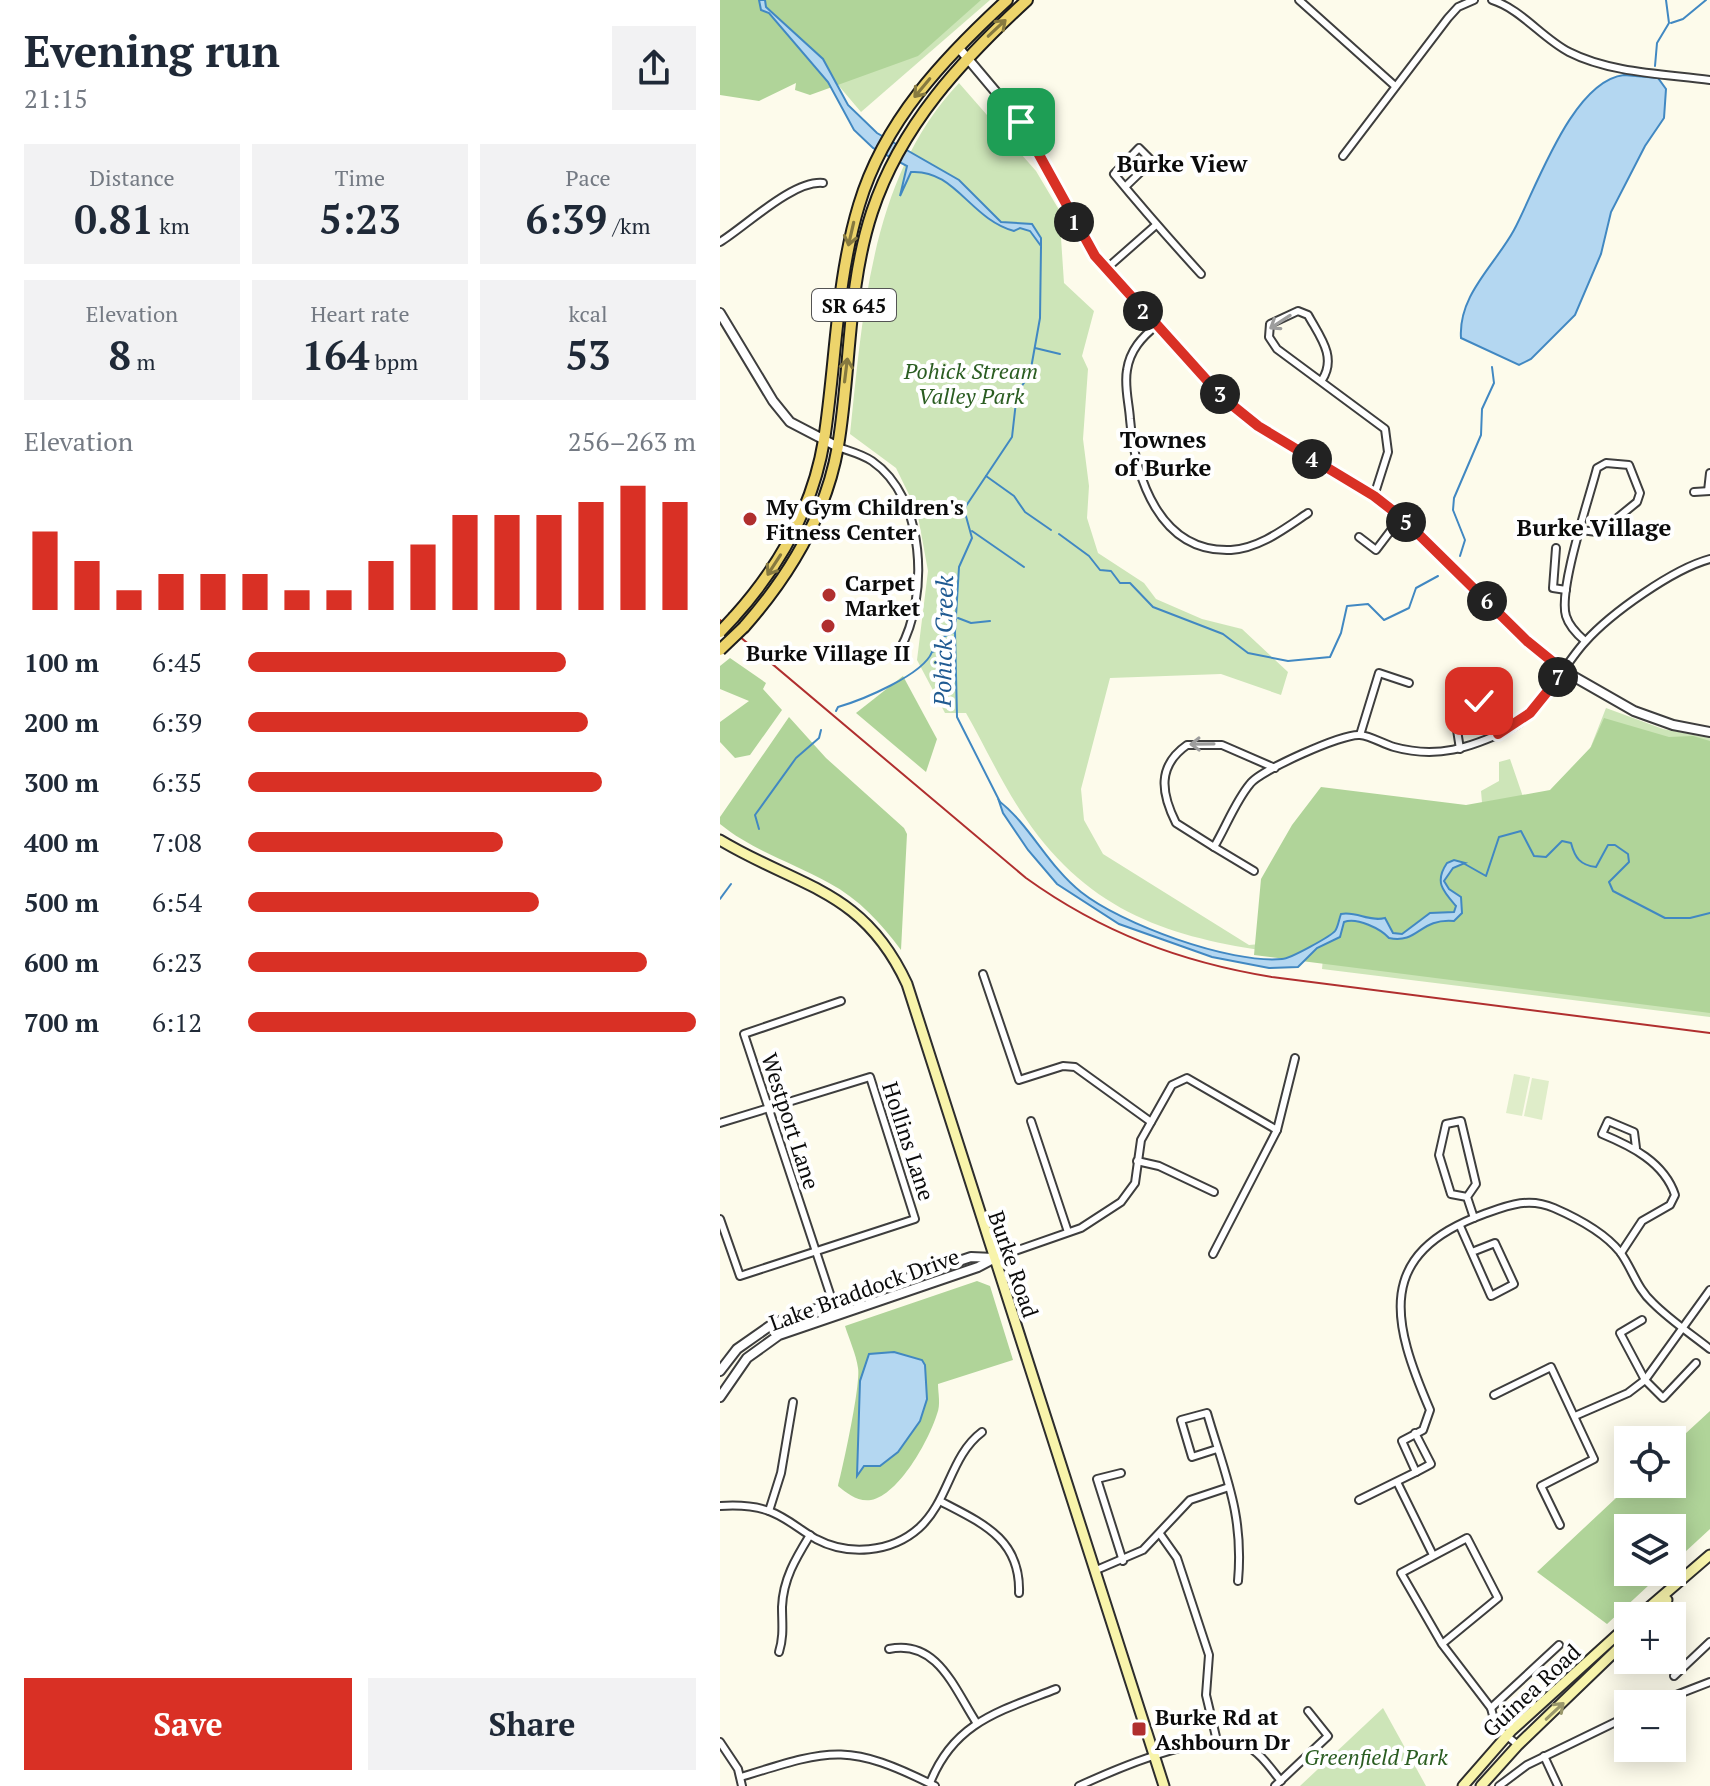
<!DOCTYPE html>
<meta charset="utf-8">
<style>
:root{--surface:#fff;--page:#f2f2f3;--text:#1f2937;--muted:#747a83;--accent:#d93025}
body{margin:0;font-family:"PT Serif",serif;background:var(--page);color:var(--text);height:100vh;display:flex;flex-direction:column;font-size:30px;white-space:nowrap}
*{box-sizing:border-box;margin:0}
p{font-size:26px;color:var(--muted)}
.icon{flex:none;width:44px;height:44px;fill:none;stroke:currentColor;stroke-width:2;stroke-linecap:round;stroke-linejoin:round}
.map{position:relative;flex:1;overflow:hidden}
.sheet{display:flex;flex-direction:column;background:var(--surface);width:720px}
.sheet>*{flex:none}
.fabs{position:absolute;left:894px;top:1426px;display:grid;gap:16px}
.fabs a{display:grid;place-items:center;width:72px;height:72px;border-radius:0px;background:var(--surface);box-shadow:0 4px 20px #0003;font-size:40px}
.pin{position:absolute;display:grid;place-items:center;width:68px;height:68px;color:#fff;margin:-34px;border-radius:16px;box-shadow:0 4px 12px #0006}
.km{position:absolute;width:40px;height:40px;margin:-20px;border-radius:50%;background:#222;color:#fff;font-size:22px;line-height:40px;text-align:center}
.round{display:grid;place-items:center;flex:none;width:84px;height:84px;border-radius:0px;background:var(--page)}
.headline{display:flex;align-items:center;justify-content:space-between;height:136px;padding:0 24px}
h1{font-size:44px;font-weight:800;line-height:60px}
.metrics{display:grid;grid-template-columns:repeat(3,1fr);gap:12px;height:136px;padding:8px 24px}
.metrics div{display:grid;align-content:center;border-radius:0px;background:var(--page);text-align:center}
.metrics b{font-size:40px;font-weight:800}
.metrics small{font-size:22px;font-weight:400}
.metrics p{font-size:22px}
.chart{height:224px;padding:16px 24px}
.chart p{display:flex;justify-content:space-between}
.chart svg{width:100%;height:144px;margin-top:8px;stroke:var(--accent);stroke-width:6}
.button{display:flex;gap:16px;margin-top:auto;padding:16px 24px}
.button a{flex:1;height:92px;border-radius:0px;background:var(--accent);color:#fff;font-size:32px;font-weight:800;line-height:92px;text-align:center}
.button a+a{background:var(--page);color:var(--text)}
ul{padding:0 24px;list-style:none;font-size:26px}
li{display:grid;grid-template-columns:128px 96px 1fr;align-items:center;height:60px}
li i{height:20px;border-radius:10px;background:var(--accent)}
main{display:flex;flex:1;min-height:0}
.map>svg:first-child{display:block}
</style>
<main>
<section class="sheet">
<div class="headline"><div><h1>Evening run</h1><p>21:15</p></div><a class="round"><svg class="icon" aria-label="share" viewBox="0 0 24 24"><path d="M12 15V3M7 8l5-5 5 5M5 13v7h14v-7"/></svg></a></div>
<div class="metrics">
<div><p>Distance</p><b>0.81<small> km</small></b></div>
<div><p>Time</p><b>5:23</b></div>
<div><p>Pace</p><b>6:39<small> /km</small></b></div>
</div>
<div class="metrics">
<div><p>Elevation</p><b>8<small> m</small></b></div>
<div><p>Heart rate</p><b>164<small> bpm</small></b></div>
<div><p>kcal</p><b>53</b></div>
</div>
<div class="chart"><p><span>Elevation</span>256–263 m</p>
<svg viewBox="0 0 160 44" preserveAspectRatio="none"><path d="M5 44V20M15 44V29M25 44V38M35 44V33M45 44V33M55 44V33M65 44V38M75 44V38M85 44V29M95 44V24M105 44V15M115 44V15M125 44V15M135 44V11M145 44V6M155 44V11"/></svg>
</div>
<ul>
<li><b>100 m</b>6:45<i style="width:71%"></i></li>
<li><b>200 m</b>6:39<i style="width:76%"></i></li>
<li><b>300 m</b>6:35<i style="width:79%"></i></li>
<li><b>400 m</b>7:08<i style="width:57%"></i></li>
<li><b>500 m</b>6:54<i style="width:65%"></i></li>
<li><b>600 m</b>6:23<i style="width:89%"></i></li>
<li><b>700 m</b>6:12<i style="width:100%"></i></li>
</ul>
<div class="button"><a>Save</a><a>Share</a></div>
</section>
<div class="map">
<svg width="990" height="1786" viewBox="0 0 990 1786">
<rect width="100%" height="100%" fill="#fdfbeb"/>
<!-- green -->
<g fill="#cde5b8">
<polygon points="46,0 270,0 141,112"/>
<path d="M 239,83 L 316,171 L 351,230 L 341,238 L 344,283 L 374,311 L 362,356 L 368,369 L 363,439 L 369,486 L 367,518 L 378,553 L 424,583 L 436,599 L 482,619 L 522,629 L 568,672 L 561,695 L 501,674 L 390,678 L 361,789 L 364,820 L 383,854 L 529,945 L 564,942 L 764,825 L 761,791 L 779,781 L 779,762 L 790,759 L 811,820 L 864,764 L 886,708 L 943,729 L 990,738 L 990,1017 L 602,969 L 603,958 C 480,944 381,929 306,819 C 283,786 266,748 246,713 L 225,713 L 197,660 L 208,571 L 197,511 L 176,468 L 130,434 C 143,312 151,176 239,83 Z"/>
<polygon points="663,1708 706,1786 580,1786"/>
</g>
<!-- forest -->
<g fill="#b0d499">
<polygon points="0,0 261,0 198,56 90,95 75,90 76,83 39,101 0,95"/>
<polygon points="10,658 46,683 43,689 62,710 30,755 15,758 0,742 0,722 29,701 0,689 0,666"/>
<polygon points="183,676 217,739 206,772 136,713"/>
<path d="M 69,717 L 106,758 L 184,828 L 187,834 L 181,950 C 161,923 139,899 109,883 C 72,862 33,851 0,824 L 0,817 Z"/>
<polygon points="884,718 949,737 973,736 990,741 990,1013 534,955 541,879 572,825 601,787 746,805 830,790 871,747"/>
<path d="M 257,1281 L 270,1286 L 293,1360 L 218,1384 C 218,1393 221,1405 217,1414 C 209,1440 179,1495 151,1500 C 137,1502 127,1493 118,1486 C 123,1467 141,1384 138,1368 C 136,1354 129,1339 125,1326 Z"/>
<polygon points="990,1411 990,1529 952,1564 952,1528 908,1528 908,1572 943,1572 887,1624 817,1572 911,1484 952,1484 952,1446"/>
</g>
<!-- pitch -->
<g fill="#dfedc9">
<polygon points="794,1074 810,1077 802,1116 786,1113"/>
<polygon points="812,1078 829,1081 822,1120 804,1116"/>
</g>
<!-- water -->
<g fill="#b4d7f1" stroke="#4188c2" stroke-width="2">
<path d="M 39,0 L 45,0 L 46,7 L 103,59 L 128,105 L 157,133 L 239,180 L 281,222 L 312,224 L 321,238 L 321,246 L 310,231 L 300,228 L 294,231 C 250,219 235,169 191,172 L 180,196 L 187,166 L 153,148 L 134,130 L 108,82 L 49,13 L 41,10 Z"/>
<path d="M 904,75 L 938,78 L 946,89 L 944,118 L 925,146 L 891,212 L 881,254 L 855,315 L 811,359 L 799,365 L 741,338 C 738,295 775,265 794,230 C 816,189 852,81 904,75 Z"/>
<path d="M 279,801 C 310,825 328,866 361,892 C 401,924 510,964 562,959 C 570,959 611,936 615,931 C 618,927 619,919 621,914 C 637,911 649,922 665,918 L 673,933 L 682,934 L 710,913 L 734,912 L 736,906 C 723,891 714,882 727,863 L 734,860 L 745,863 L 733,868 L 724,881 L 729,889 L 741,897 L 742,913 L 734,921 C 699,918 699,944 669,938 C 661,929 637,917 624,922 L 620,937 L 597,948 L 578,967 L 549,968 L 492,957 L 399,924 L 337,884 L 308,850 L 283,813 Z"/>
<polygon points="174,1352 202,1360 205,1365 207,1399 200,1421 178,1452 160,1466 144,1466 137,1476 140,1381 149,1354"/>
</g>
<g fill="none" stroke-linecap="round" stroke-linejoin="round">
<!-- stream -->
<g stroke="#4188c2" stroke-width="2">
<polyline points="951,23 963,19 986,0"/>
<polyline points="935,66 937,43 949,23 946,0"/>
<polyline points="315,348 340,354"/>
<polyline points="266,476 294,496 305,512 331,530"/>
<polyline points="252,531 304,567"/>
<polyline points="339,534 369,556 380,570 391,571 400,583 410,583 433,607 503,634 528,653 568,661 610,657 621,633 627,606 648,604 664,620 689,608 696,588 718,576"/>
<polyline points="740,556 745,540 733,510 734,498 761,435 762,409 774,383 772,367"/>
<polyline points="238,618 251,623 270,621"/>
<path d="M 116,711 L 118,707 C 142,700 203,675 212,652 L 222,648 L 223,637 L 234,632"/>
<polyline points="280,802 237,717 235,632 239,567 252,538 244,509 292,437 297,393 310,374 320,318 321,247"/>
<polyline points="39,829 35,815 76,758 99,738 101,730"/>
<path d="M 743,863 L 766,876 L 779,837 L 801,831 L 814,856 L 826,857 L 842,841 L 851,843 C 855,858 860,865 876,867 L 888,845 L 895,845 L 908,854 L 909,862 L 889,882 L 893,891 L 945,918 L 970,918 L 990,913"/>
<polyline points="0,899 11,884"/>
</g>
<defs>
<g id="minor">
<polyline points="579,0 675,86"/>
<path d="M 772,0 C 801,9 822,38 849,52 C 890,73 945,74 990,80"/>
<polyline points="623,156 728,18 738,7 754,0"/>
<path d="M 405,187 L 432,161 L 419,148 L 394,174 C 422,208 451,241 481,274"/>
<path d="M 0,242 C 26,226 73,180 103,183"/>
<polyline points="386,269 436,225"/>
<path d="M 437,325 C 422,337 410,350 407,370 C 404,386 409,403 410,419 C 415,477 439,553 511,550 C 540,548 564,529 588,513"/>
<path d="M 602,380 C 617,357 600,337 588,315 L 578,311 L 550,324 L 549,337 L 557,349 L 665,429 L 668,452 L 654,496"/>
<path d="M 118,447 C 129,451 142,454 152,461 C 206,498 209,597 180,649"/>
<polyline points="988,491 990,473"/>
<polyline points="974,492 990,491"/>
<path d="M 861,530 L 877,532 L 885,528 L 917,502 L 920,493 L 909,465 L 886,463 L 877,468 C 869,499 838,590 846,616 C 849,626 858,635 865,641"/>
<polyline points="639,537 656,550 681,517"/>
<polyline points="836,548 833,588 846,590"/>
<polyline points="640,735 659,673 689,683"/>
<polyline points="740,749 737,730 759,701 770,709 778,734"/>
<path d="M 555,768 L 502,745 L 467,745 C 437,766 441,793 456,823 L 494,847 C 506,827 515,802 530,784 C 539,771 623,733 640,735 C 651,736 663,744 674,747 C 717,759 750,748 790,729 C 823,712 840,669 865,642 C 891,613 953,569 990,559"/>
<polyline points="494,847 534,871"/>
<polyline points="263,974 299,1080 343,1066 355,1067 431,1122"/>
<polyline points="311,1121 348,1232"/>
<polyline points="0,1123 150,1077 195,1219 20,1276 0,1219"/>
<polyline points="417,1161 439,1166 494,1192"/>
<polyline points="747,1197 731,1194 719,1155 726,1124 741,1121 756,1184 747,1197 754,1218"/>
<polyline points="740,1226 771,1296 794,1284 775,1243 752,1252"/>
<path d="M 901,1253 L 922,1221 L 950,1205 L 955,1195 C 944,1162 911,1146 882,1134 L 888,1121 L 914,1132 L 916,1148"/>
<polyline points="493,1254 557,1130 575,1058"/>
<polyline points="275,1258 361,1228 401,1202 415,1183 421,1140 452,1085 467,1078 557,1130"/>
<polyline points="117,1315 24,1034 121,1001"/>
<polyline points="922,1320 900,1333 925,1380 943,1398 976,1363"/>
<polyline points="774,1395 831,1367 874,1459 821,1486 840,1525"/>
<polyline points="855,1416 908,1393 925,1380 990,1290"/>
<polyline points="695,1433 711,1464 696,1472"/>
<path d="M 497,1449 L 472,1457 L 461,1420 L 487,1413 C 505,1475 524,1514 518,1581"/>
<polyline points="401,1473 377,1479 403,1561"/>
<polyline points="677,1482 713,1555"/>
<path d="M 639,1500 L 696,1472 L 682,1441 L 703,1430 L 710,1410 C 672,1322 654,1254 764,1214 C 789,1205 809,1197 834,1208 C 857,1218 884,1232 900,1252 C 912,1268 917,1289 933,1303 C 950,1320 971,1334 990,1349"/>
<path d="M 220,1501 C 262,1523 301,1539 299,1593"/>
<path d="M 0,1506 C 16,1505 33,1505 49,1511 C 66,1517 80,1530 96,1539 C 128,1556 171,1553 199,1528 C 229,1501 230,1456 262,1432"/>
<polyline points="49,1511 61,1473 73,1402"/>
<polyline points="440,1534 457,1558 489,1655 486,1695 497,1741"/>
<polyline points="374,1571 423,1550 470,1500 509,1487"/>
<polyline points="722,1644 778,1598 747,1538 681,1573 722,1644 771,1708 776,1727 798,1745"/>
<path d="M 169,1649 C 217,1639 234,1688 256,1722"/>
<path d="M 59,1652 C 64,1636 62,1623 62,1607 C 63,1579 76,1558 90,1535"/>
<polyline points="954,1676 990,1642"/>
<polyline points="933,1704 990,1682"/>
<polyline points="771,1708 839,1645"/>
<polyline points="0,1742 18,1769 22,1786"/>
<polyline points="824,1756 838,1786"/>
<path d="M 21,1777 C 111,1749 127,1742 215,1786"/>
<path d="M 210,1783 C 234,1722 280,1711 336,1689"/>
<path d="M 359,1786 C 398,1768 485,1730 526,1746 C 540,1752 551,1769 561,1781"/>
<polyline points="555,1786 608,1736 588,1711"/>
<polyline points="779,1786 807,1765 908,1716"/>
</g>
<g id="tertiary">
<polyline points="238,47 301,122 375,256 502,397 538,426 654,496 681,517 807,641 844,671 914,711 953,725 990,732"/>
<polyline points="0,313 53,401 70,422 118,447"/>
<polyline points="0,1371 17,1349 54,1323 251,1257 274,1258"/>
<polyline points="0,1397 27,1358 59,1335 258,1267 275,1258"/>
</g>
<g id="secondary">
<path d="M 0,840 C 80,888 143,889 187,984 L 444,1786"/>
<polyline points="919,1616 990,1555"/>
<polyline points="931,1616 947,1600"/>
<polyline points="743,1786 791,1731 908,1625"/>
<polyline points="761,1786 798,1745 908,1639"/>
</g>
<g id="primary">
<path d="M 14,617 C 59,567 93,507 104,440 C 116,363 116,281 139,205 C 164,121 224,58 287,0"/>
<path d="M 24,627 C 70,575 106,515 118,446 C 131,369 127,288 152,212 C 181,125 241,61 307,0"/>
</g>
</defs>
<!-- minor casing -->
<use href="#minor" stroke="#3e3e3e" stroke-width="10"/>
<!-- tertiary casing -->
<use href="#tertiary" stroke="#3e3e3e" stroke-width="12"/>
<!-- secondary casing -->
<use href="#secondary" stroke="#2d2d2d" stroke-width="13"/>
<!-- primary casing -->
<use href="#primary" stroke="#1c1c1c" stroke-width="14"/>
<!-- minor -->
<use href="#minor" stroke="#fff" stroke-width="6"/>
<!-- tertiary -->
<use href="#tertiary" stroke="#fff" stroke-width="8"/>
<!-- secondary -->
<use href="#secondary" stroke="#f8f4ab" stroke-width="9"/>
<!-- primary -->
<use href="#primary" stroke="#edd46b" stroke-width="10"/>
<!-- rail -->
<path stroke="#b02f2f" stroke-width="2" d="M 0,620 L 306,878 C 381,932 460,962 552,977 L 990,1033"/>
<defs>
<g id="primary-bridge">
<polyline points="0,632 14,617"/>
<polyline points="0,650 24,627"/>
</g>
</defs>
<!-- primary-bridge casing -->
<use href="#primary-bridge" stroke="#1c1c1c" stroke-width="14" stroke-linecap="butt"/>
<!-- primary-bridge -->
<use href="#primary-bridge" stroke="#edd46b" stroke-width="10"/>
</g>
<!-- one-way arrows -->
<defs><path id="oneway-shaft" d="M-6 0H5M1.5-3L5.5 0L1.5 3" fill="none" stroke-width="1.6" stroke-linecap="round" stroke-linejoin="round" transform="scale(2)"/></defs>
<g stroke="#877a40">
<use href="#oneway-shaft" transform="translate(277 28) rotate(-43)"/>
<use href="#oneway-shaft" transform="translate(202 88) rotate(130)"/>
<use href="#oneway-shaft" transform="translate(131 234) rotate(103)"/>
<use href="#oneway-shaft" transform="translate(126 370) rotate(-83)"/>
<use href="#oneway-shaft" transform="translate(54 565) rotate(123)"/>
</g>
<g stroke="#9d9d9d">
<use href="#oneway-shaft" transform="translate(560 322) rotate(147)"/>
<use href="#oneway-shaft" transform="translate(482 744) rotate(179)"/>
</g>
<use stroke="#99976b" href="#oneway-shaft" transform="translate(835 1711) rotate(-43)"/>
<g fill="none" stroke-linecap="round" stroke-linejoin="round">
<defs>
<polyline id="route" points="301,122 375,256 502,397 538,426 654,496 681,517 807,641 844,671 810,713 778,734 770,709 759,701"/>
</defs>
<!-- route casing -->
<use href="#route" stroke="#fff" stroke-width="16"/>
<!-- route -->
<use href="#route" stroke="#d93025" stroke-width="10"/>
</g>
<!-- markers -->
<g fill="#b02f2f" stroke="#fff" stroke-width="3">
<circle cx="30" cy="519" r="8"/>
<circle cx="109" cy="595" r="8"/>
<circle cx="108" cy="626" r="8"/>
<rect x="411" y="1721" width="16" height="16" rx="4"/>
</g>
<g text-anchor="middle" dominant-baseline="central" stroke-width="8" stroke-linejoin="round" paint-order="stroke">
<!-- shield labels -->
<rect fill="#fff" stroke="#545454" stroke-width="2" x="92" y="289" width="84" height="32" rx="6"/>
<g font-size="20" font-weight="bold" fill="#0b0b0b">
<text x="134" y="305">SR 645</text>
</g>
<!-- park labels -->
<g font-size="22" font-style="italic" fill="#2b5d22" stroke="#fff">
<text x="251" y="370">Pohick Stream<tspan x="251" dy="25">Valley Park</tspan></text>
<text x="656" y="1756">Greenfield Park</text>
</g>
<!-- poi labels -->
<g font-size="22" font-weight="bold" fill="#0b0b0b" stroke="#fff" text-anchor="start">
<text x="46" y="506">My Gym Children's<tspan x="46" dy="25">Fitness Center</tspan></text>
<text x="125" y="582">Carpet<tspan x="125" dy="25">Market</tspan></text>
<text x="108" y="652" text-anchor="middle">Burke Village II</text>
<text x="435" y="1716">Burke Rd at<tspan x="435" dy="25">Ashbourn Dr</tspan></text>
</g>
<!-- street labels -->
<g font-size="22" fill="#0b0b0b" stroke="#fff">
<text transform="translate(71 1121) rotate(72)">Westport Lane</text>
<text transform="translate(189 1141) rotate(72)">Hollins Lane</text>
<text transform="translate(294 1264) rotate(71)">Burke Road</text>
<text transform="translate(144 1289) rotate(-20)">Lake Braddock Drive</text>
<text transform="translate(811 1690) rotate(-43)">Guinea Road</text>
</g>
<!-- neighbourhood labels -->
<g font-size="24" font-weight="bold" fill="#0b0b0b" stroke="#fff">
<text x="462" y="163">Burke View</text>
<text x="443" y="439">Townes<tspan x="443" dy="28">of Burke</tspan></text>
<text x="874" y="527">Burke Village</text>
</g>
<!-- water labels -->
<g font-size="24" font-style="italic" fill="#1f5a92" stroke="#fff">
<text transform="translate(223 641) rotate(-89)">Pohick Creek</text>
</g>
</g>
</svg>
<div class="fabs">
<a><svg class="icon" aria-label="locate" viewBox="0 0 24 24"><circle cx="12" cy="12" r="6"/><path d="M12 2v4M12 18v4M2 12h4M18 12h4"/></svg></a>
<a><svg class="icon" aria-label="layers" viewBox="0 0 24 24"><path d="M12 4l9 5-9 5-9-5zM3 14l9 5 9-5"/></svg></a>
<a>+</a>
<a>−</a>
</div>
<div class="pin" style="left:301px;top:122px;background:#1e9e55"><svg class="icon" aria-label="arrive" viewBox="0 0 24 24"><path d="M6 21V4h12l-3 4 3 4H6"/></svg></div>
<div class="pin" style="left:759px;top:701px;background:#d93025"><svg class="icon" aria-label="check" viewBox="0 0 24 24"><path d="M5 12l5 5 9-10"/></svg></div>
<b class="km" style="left:354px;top:222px">1</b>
<b class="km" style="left:423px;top:311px">2</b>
<b class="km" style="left:500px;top:394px">3</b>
<b class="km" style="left:592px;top:459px">4</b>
<b class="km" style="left:686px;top:522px">5</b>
<b class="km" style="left:767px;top:601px">6</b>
<b class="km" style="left:838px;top:677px">7</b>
</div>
</main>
